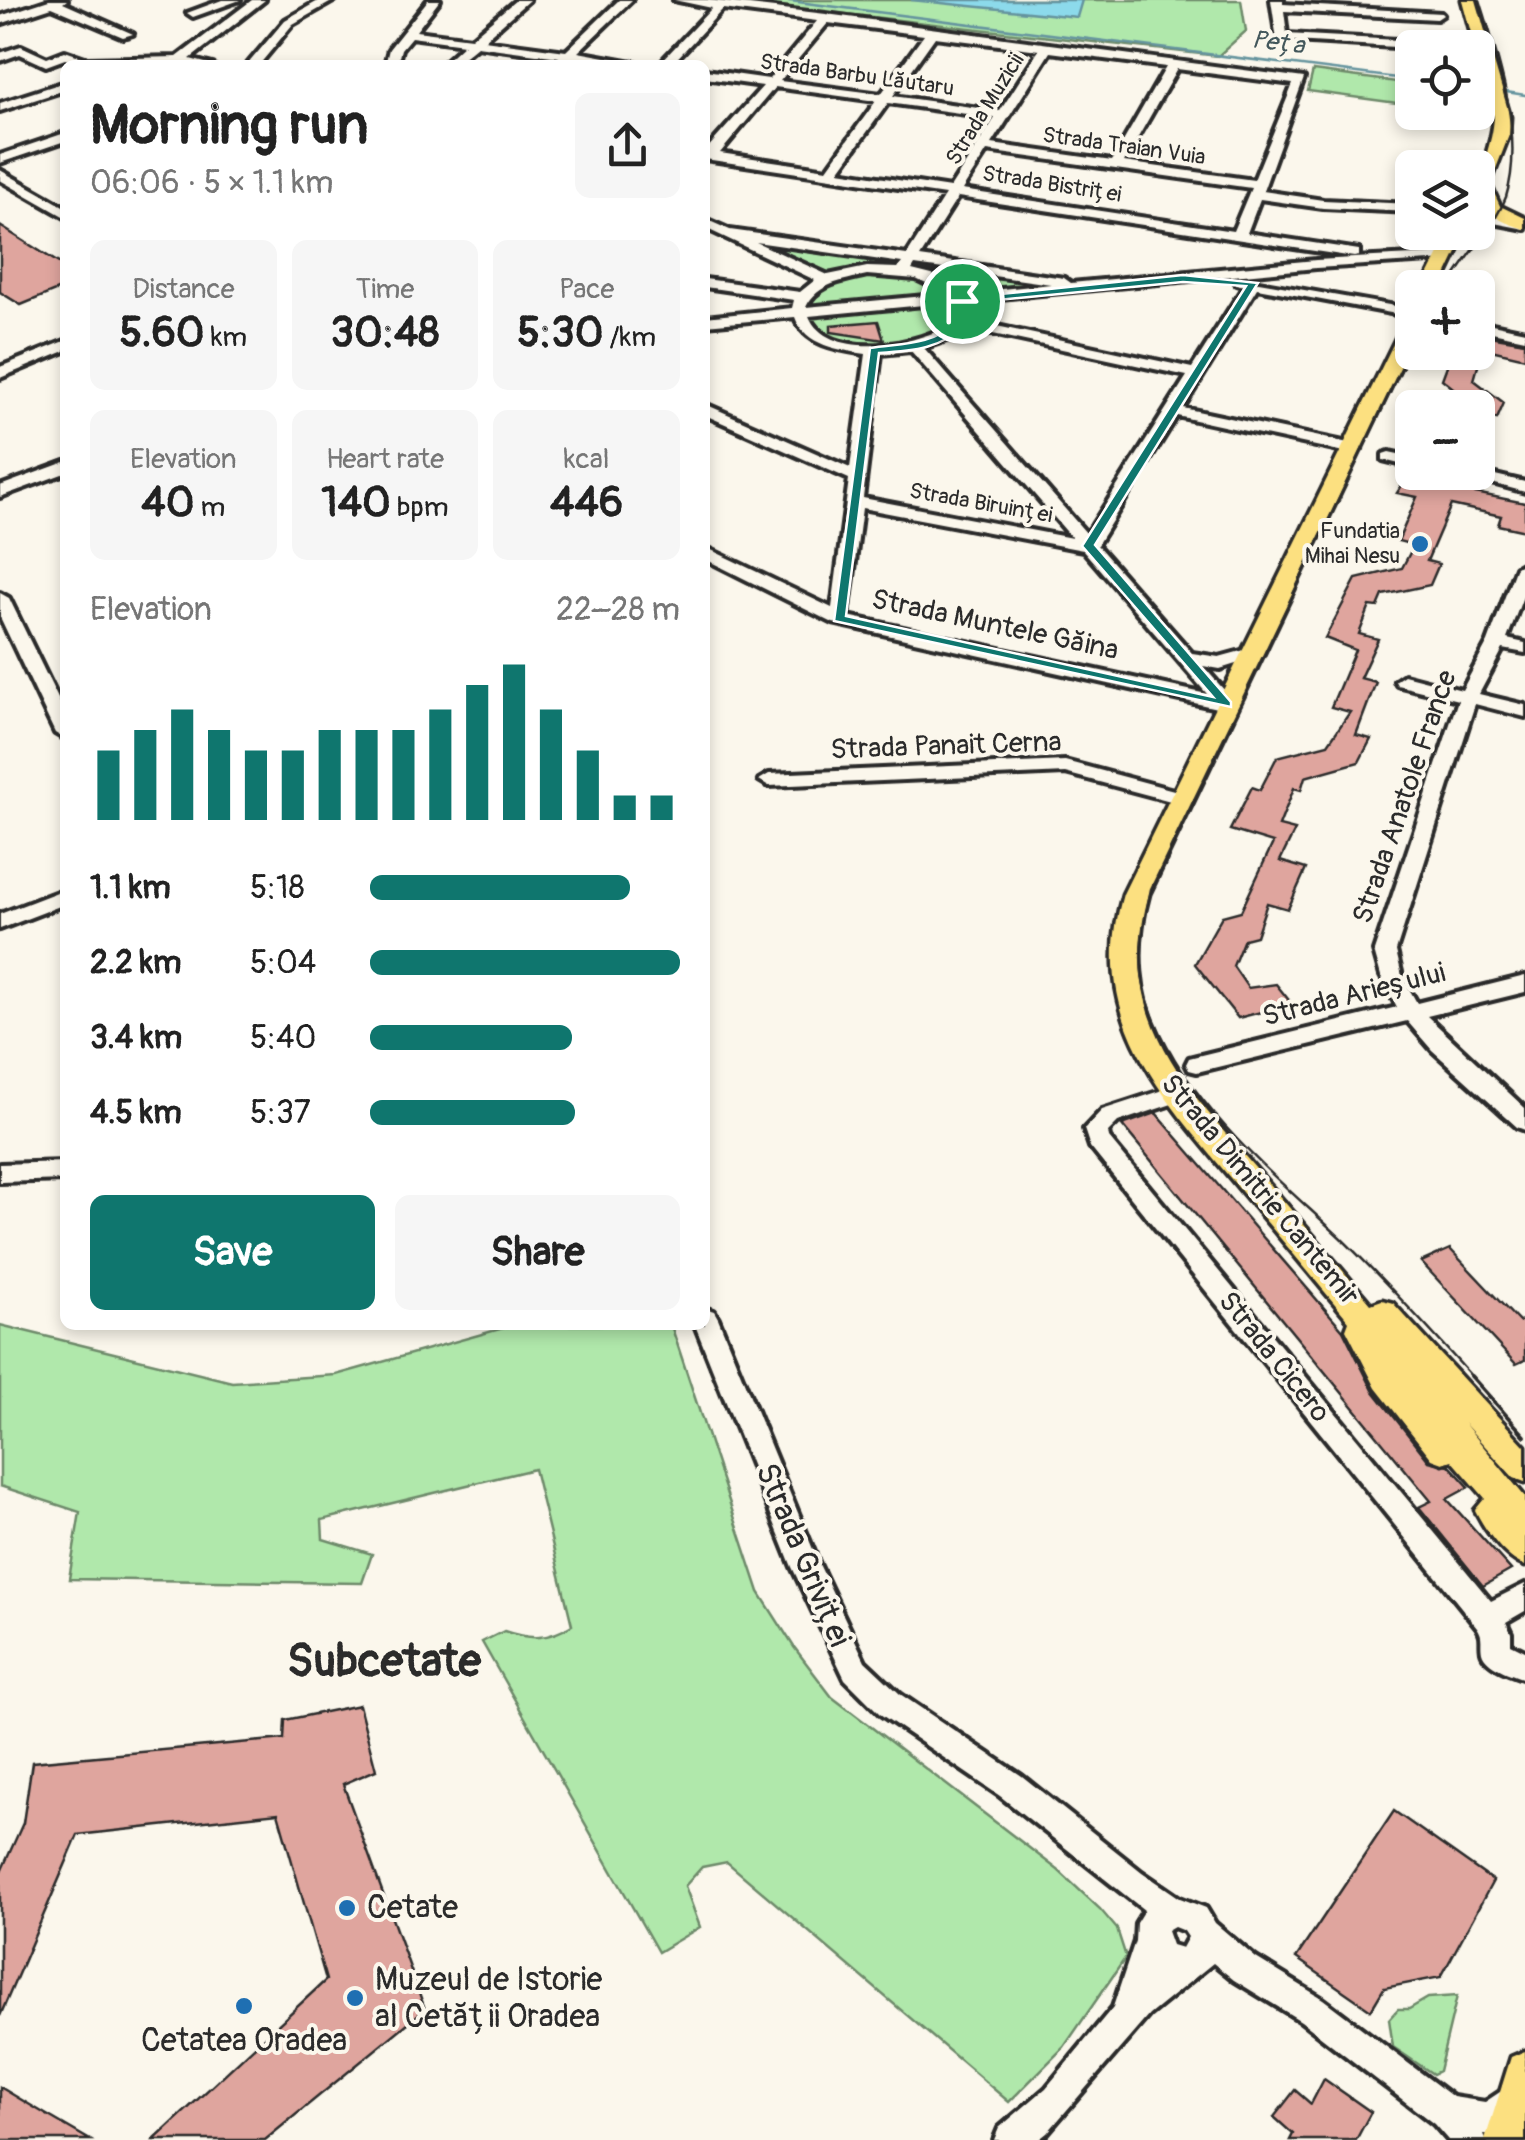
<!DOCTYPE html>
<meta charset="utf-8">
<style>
:root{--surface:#fff;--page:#f6f6f6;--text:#222;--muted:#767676;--accent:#0f766e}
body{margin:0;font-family:Pangolin,sans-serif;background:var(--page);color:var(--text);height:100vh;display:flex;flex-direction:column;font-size:38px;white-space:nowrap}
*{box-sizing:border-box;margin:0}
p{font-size:32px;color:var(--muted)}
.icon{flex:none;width:55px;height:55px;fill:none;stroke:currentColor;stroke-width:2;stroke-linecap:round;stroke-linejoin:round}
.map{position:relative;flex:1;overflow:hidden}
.side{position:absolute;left:60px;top:60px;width:650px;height:1270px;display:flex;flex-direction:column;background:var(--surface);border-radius:15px;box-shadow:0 5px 15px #0003}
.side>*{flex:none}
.tools{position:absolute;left:1395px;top:30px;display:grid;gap:20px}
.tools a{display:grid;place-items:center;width:100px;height:100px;border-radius:15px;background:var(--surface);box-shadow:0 5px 15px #0003;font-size:50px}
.pin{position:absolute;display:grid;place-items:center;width:85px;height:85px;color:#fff;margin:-42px;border:5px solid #fff;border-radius:50%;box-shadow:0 2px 10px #0007}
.round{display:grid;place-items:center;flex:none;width:105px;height:105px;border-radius:15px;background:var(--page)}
.head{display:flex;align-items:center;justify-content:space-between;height:170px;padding:0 30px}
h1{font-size:55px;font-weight:700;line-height:75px}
.metrics{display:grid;grid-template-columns:repeat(3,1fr);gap:15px;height:170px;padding:10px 30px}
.metrics div{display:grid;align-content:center;border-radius:15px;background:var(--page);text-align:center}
.metrics b{font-size:42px;font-weight:700}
.metrics small{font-size:28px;font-weight:400}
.metrics p{font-size:28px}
.chart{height:280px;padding:20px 30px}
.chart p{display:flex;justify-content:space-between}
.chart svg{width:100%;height:180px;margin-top:10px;stroke:var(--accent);stroke-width:6}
.primary-button{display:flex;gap:20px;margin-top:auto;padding:20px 30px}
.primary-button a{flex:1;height:115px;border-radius:15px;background:var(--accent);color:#fff;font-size:40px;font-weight:700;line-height:115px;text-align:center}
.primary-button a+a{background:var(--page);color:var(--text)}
ul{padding:0 30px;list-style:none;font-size:32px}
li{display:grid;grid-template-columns:160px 120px 1fr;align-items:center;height:75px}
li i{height:25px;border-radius:12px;background:var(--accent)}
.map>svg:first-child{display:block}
</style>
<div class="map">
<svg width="1525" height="2140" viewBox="0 0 1525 2140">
<rect width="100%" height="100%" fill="#fbf7ec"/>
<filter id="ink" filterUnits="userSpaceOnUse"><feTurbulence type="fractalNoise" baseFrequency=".01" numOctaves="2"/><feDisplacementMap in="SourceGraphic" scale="20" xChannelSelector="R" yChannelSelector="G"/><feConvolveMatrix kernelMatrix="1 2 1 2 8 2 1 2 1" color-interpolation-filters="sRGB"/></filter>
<g filter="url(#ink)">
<!-- green -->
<g fill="#b0e8ab" stroke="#6e8a6b" stroke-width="2.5">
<polygon points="721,0 1241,0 1246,31 1218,56"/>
<polygon points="1313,71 1412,84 1412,105 1308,91"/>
<path d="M 725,233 L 1097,287 L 957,293 L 955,331 C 891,346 852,366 798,314 L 825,280 Z"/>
<path d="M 0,1325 L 232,1382 L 336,1375 L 514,1325 L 671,1325 L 759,1592 L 794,1647 L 832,1697 L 1058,1870 L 1100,1909 L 1117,1929 L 1126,1957 L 1064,2047 L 1009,2102 L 727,1862 L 702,1867 L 685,1886 L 700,1927 L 658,1952 L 482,1642 L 504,1631 C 530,1640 549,1640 572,1625 L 534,1469 L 322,1520 L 323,1539 L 372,1554 L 362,1583 L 69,1579 L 80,1512 L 0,1486 Z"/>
<polygon points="1457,1996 1439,2071 1433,2074 1393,2047 1389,2019 1398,2009 1409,2009 1428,1998"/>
</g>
<!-- water -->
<polygon fill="#8cdaeb" stroke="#65949e" stroke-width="2.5" points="911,0 1082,0 1077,17"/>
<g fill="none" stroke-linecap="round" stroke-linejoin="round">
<!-- stream -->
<g stroke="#65949e" stroke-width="2.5">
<polyline points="782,0 1412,80"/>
<polyline points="1500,91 1525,95"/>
</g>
</g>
<!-- building -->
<g fill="#dfa59e" stroke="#2b2b2b" stroke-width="2.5">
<polygon points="0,226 65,267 65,287 21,305 0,292"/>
<polygon points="878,321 884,340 831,332 831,325"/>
<polygon points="1478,334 1525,342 1525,358 1478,347"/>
<polygon points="1452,352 1482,352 1474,380 1504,403 1497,419 1478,415 1478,408 1442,379"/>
<polygon points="1406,479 1525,503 1525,531 1498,525 1501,516 1451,505 1427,561 1439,564 1430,585 1383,595 1378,607 1370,606 1359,634 1378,639 1360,678 1376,682 1356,735 1371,739 1359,762 1305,777 1301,790 1294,788 1279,826 1295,830 1280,861 1306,869 1288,909 1267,903 1256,936 1244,939 1233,966 1248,988 1276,984 1292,1004 1238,1018 1195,964 1222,916 1241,911 1273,843 1230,830 1252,787 1260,790 1277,757 1328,744 1350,712 1331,707 1355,650 1325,638 1356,579 1402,568 1414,545 1398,541 1417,497 1397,493"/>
<polygon points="1156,1113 1343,1330 1373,1390 1429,1461 1449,1465 1469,1487 1447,1499 1511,1570 1483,1586 1419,1507 1431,1501 1122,1125"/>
<polygon points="1450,1249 1519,1322 1525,1321 1525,1360 1516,1364 1421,1262"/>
<polygon points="359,1705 376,1770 343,1784 425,2009 265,2140 154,2140 326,1980 278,1813 78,1835 0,2016 0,1874 23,1823 32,1762 284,1739 285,1720"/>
<polygon points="1394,1811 1493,1881 1441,1977 1384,1988 1371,2010 1296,1958"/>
<polygon points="1324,2079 1371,2112 1356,2140 1290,2140 1293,2134 1274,2117 1295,2090 1311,2104"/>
<polygon points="0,2087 47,2115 90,2140 0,2140"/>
</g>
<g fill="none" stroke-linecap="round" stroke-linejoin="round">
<defs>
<g id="minor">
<polygon points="49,0 67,0 63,3 133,34 123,37 52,7 0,24 0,16"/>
<polygon points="222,0 240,0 193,17 187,13"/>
<polygon points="252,0 265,0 190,59 213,65 82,65 65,59 46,66 20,54 0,61 0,53 21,46 47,58 65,51 88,59 177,57"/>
<polygon points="320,0 335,0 293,24 259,65 247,65 285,20"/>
<polygon points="428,0 440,0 416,31 471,38 516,0 529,0 484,40 566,51 619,0 632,0 578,52 649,65 571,59 563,64 557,60 559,57 477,46 454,65 441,65 464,44 411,37 401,49 397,65 385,65 389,49"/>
<path d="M 674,0 L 707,0 L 826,14 L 1304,78 L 1263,191 L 1323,200 L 1412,204 L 1412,212 L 1323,208 L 1260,199 L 1247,233 L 1359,250 L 1359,256 L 1354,257 L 958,197 L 920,257 L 1064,278 L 1071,283 L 1316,260 L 1452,253 L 1452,259 L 1447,260 L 1316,268 L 969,301 L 969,320 L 1192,368 L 1244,286 L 1236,284 L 1236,278 L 1412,309 L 1412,317 L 1257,288 L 1183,408 L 1353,444 L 1361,449 L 1353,454 L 1177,416 L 1097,545 L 1192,653 L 1219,657 L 1252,648 L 1258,649 L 1258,657 L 1220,669 L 1203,666 L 1233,700 L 1233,708 L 1226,710 L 833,623 L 705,559 L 705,547 L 832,608 L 849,479 L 705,415 L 705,404 L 850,468 L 866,354 C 840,350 805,346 795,317 L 705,325 L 705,317 L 792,308 L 794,300 L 705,287 L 705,279 L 800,292 L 815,280 L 705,228 L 705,219 L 730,230 L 907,255 L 945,195 L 705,159 L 705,151 L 763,86 L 705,78 L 705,70 L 769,79 L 817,21 L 723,9 L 671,65 L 658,65 L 712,8 ZM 828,23 L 924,35 L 881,94 L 780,81 ZM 935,37 L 1039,50 L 1000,111 L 893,96 ZM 1050,52 L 1166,67 L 1112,161 L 992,144 ZM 1177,69 L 1293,84 L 1254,180 L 1124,162 ZM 775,87 L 876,101 L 827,169 L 720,153 ZM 888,103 L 995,118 L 950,188 L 839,171 ZM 987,151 L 1251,188 L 1233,231 L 962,190 ZM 756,242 L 902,263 L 898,268 L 867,267 L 828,275 ZM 915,265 L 1051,284 L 962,293 L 936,276 L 912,270 ZM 867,275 L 916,279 L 947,294 L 806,307 C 818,283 842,281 867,275 ZM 955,302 L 955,321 C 923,345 828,363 809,316 ZM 965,328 L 1187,376 L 1087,534 L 924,348 L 952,338 ZM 910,351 L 911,351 L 1072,538 L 863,498 L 881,354 ZM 862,508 L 1083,550 L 1207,694 L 848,616 Z"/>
<polygon points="1271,0 1283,0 1283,4 1441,13 1443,15 1437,19 1284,11 1287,34 1453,43 1459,47 1412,48 1277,40"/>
<polygon points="65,82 65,90 0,111 0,103"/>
<polygon points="65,133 65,141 0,163 0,155"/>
<polygon points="0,170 65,207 65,217 0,180"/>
<polygon points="1478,212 1525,221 1525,229 1478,220"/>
<polygon points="1478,321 1525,331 1525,339 1478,329"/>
<polygon points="65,341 65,351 0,378 0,367"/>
<polygon points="1389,452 1412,457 1412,467 1383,460 1383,454"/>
<polygon points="65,462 65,473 0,497 0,486"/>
<polygon points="1478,471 1525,482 1525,492 1451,472"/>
<polygon points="1525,562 1525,591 1507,639 1525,643 1525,653 1503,649 1479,694 1525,705 1525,717 1475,704 1396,951 1402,976 1417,1003 1525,976 1525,992 1427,1016 1525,1108 1525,1130 1517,1127 1432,1050 1407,1021 1197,1072 1189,1070 1186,1064 1189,1058 1197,1056 1397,1007 1381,976 1374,951 1458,700 1397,685 1395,681 1404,675 1462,690 1488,642 1516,567"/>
<polygon points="0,593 9,598 65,713 65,739 55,733 0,617"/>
<polygon points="1065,761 1189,794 1192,798 1182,804 1065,773 769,786 759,780 769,774"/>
<polygon points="65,889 65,904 0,929 0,914"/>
<path d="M 1176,1086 L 1187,1094 L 1184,1100 L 1118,1122 L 1108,1132 L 1109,1138 L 1491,1601 L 1525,1584 L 1525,1611 L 1506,1622 L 1511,1633 L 1511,1644 L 1525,1651 L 1525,1679 C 1513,1675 1485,1666 1482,1652 C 1480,1641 1484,1637 1477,1627 L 1090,1147 L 1084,1129 L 1102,1110 Z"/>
<polygon points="65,1162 65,1180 0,1182 0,1164"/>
<path d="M 705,1308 L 714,1311 L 718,1318 L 819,1564 L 865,1661 L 900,1694 L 1022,1776 L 1142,1872 L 1180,1898 L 1206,1908 L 1215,1923 L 1256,1958 L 1323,1999 L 1453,2097 L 1485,2102 L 1512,2084 L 1525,2092 L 1524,2113 L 1502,2132 L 1484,2135 L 1486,2140 L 1448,2140 L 1434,2124 L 1301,2021 L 1234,1980 L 1213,1963 L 1149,2015 L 1047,2133 L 1038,2140 L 994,2140 L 999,2128 L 1046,2088 L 1113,2007 L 1135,1941 L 1136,1923 L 1144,1910 L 1000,1796 L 880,1714 L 845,1679 L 792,1567 L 695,1325 L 705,1325 ZM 1174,1927 L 1184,1931 L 1188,1937 L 1182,1948 L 1172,1945 L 1167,1931 Z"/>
</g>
<g id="major">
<path d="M 1462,0 L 1476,0 L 1510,117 L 1509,135 L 1490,184 L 1500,206 L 1525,218 L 1525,229 C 1446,206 1491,172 1494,117 Z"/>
<polygon points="1450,232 1467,232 1440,288 1422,288"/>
<path d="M 1412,319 L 1412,342 L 1149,894 C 1115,1015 1184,1085 1257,1170 C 1295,1214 1333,1259 1371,1304 L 1382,1300 L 1393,1303 L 1525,1446 L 1525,1482 L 1514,1478 L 1464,1423 L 1525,1497 L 1525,1566 C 1504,1558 1485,1530 1475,1510 L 1485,1498 L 1452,1460 L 1443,1463 L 1432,1459 L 1376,1388 L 1346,1329 L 1349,1321 C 1310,1274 1271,1227 1232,1180 C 1159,1093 1088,1015 1123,894 L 1403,324 Z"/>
<polygon points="1525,2051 1525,2140 1485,2140 1511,2057"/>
</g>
</defs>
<!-- minor casing -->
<use href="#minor" stroke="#2b2b2b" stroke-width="8"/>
<!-- major casing -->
<use href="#major" stroke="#2b2b2b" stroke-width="7"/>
<!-- minor -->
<use href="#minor" fill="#fbf7ec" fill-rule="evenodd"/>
<!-- major -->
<use href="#major" fill="#fce080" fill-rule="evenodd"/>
<!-- tram-far1 -->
<g stroke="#2b2b2b" stroke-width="2.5">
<path d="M 1448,288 C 1465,257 1493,229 1506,197 C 1525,137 1498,57 1480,0"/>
<path d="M 1412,347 L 1151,889 C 1143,927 1135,962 1148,1001 C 1179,1099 1271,1172 1343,1240 C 1388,1284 1431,1331 1473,1378"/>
</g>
<!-- tram -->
<polyline stroke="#2b2b2b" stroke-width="4" points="1471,1376 1525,1436"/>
</g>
</g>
<!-- route -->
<path fill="#0f766e" stroke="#fff" stroke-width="2.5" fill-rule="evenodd" d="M 1183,275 L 1258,283 L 1095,545 L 1231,702 L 1231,707 L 834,621 L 870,348 C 903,343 930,346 957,322 L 956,301 L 962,298 ZM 1183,282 L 1246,286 L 1082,546 L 1213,697 L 846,616 L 879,353 C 913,351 942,349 967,323 L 967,303 Z"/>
<!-- markers -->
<g fill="#1f6fb2" stroke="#fbf7ec" stroke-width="4">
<circle cx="1420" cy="544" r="10"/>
<circle cx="347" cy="1908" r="10"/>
<circle cx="355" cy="1998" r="10"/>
<circle cx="244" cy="2006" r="10"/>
</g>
<g text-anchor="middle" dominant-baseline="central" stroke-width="8" stroke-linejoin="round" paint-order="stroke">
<!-- far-street labels -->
<g font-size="22" fill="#2b2b2b" stroke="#fbf7ec">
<text transform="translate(857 75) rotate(8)">Strada Barbu Lăutaru</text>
<text transform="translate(985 109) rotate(-58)">Strada Muzicii</text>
<text transform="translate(1124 146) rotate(8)">Strada Traian Vuia</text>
<text transform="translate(1052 184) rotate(9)">Strada Bistriței</text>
<text transform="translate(981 503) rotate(10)">Strada Biruinței</text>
</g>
<!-- far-poi labels -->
<g font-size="22" fill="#2b2b2b" stroke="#fbf7ec" text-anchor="end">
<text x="1400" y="531">Fundatia<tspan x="1400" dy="25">Mihai Nesu</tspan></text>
</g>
<!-- far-water labels -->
<g font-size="25" font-style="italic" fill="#43575b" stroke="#fbf7ec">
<text transform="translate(1278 43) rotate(7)">Peța</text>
</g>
<!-- street labels -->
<g font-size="28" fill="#2b2b2b" stroke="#fbf7ec">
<text transform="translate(995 625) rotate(12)">Strada Muntele Găina</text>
<text transform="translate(946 746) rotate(-2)">Strada Panait Cerna</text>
<text transform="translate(1405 797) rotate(-71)">Strada Anatole France</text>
<text transform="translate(1354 995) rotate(-14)">Strada Arieșului</text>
<text transform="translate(1260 1190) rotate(50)">Strada Dimitrie Cantemir</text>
<text transform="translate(1274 1357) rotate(51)">Strada Cicero</text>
</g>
<!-- near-street labels -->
<g font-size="32" fill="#2b2b2b" stroke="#fbf7ec">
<text transform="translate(803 1555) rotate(67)">Strada Griviței</text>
</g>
<!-- near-poi labels -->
<g font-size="32" fill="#2b2b2b" stroke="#fbf7ec" text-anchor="start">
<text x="367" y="1908">Cetate</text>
<text x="375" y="1980">Muzeul de Istorie<tspan x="375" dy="37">al Cetății Oradea</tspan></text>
<text x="244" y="2041" text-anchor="middle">Cetatea Oradea</text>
</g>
<!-- near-district labels -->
<g font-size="45" font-weight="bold" fill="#2b2b2b" stroke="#fbf7ec">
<text x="384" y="1662">Subcetate</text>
</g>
</g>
</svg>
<div class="tools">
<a><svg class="icon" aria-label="locate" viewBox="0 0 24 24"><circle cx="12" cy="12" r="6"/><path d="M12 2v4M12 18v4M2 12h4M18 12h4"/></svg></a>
<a><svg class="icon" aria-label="layers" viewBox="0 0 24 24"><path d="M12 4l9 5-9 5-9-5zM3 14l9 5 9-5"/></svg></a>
<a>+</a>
<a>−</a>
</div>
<div class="pin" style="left:962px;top:301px;background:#1e9e55"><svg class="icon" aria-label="arrive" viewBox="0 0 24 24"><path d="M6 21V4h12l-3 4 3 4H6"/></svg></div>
<section class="side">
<div class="head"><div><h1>Morning run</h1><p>06:06 · 5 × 1.1 km</p></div><a class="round"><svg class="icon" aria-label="share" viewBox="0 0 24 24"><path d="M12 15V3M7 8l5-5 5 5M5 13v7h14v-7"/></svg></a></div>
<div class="metrics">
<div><p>Distance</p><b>5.60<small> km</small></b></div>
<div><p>Time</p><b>30:48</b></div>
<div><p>Pace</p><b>5:30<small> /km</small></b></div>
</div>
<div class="metrics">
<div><p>Elevation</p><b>40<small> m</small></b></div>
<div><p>Heart rate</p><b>140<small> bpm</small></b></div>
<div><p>kcal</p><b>446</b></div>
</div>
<div class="chart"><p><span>Elevation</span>22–28 m</p>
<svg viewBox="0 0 160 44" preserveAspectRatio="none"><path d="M5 44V27M15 44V22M25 44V17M35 44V22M45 44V27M55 44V27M65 44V22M75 44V22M85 44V22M95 44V17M105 44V11M115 44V6M125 44V17M135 44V27M145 44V38M155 44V38"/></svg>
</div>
<ul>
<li><b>1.1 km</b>5:18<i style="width:84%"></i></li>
<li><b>2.2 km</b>5:04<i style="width:100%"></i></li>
<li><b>3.4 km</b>5:40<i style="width:65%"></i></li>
<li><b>4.5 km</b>5:37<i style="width:66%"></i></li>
</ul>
<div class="primary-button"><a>Save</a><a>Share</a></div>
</section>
</div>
